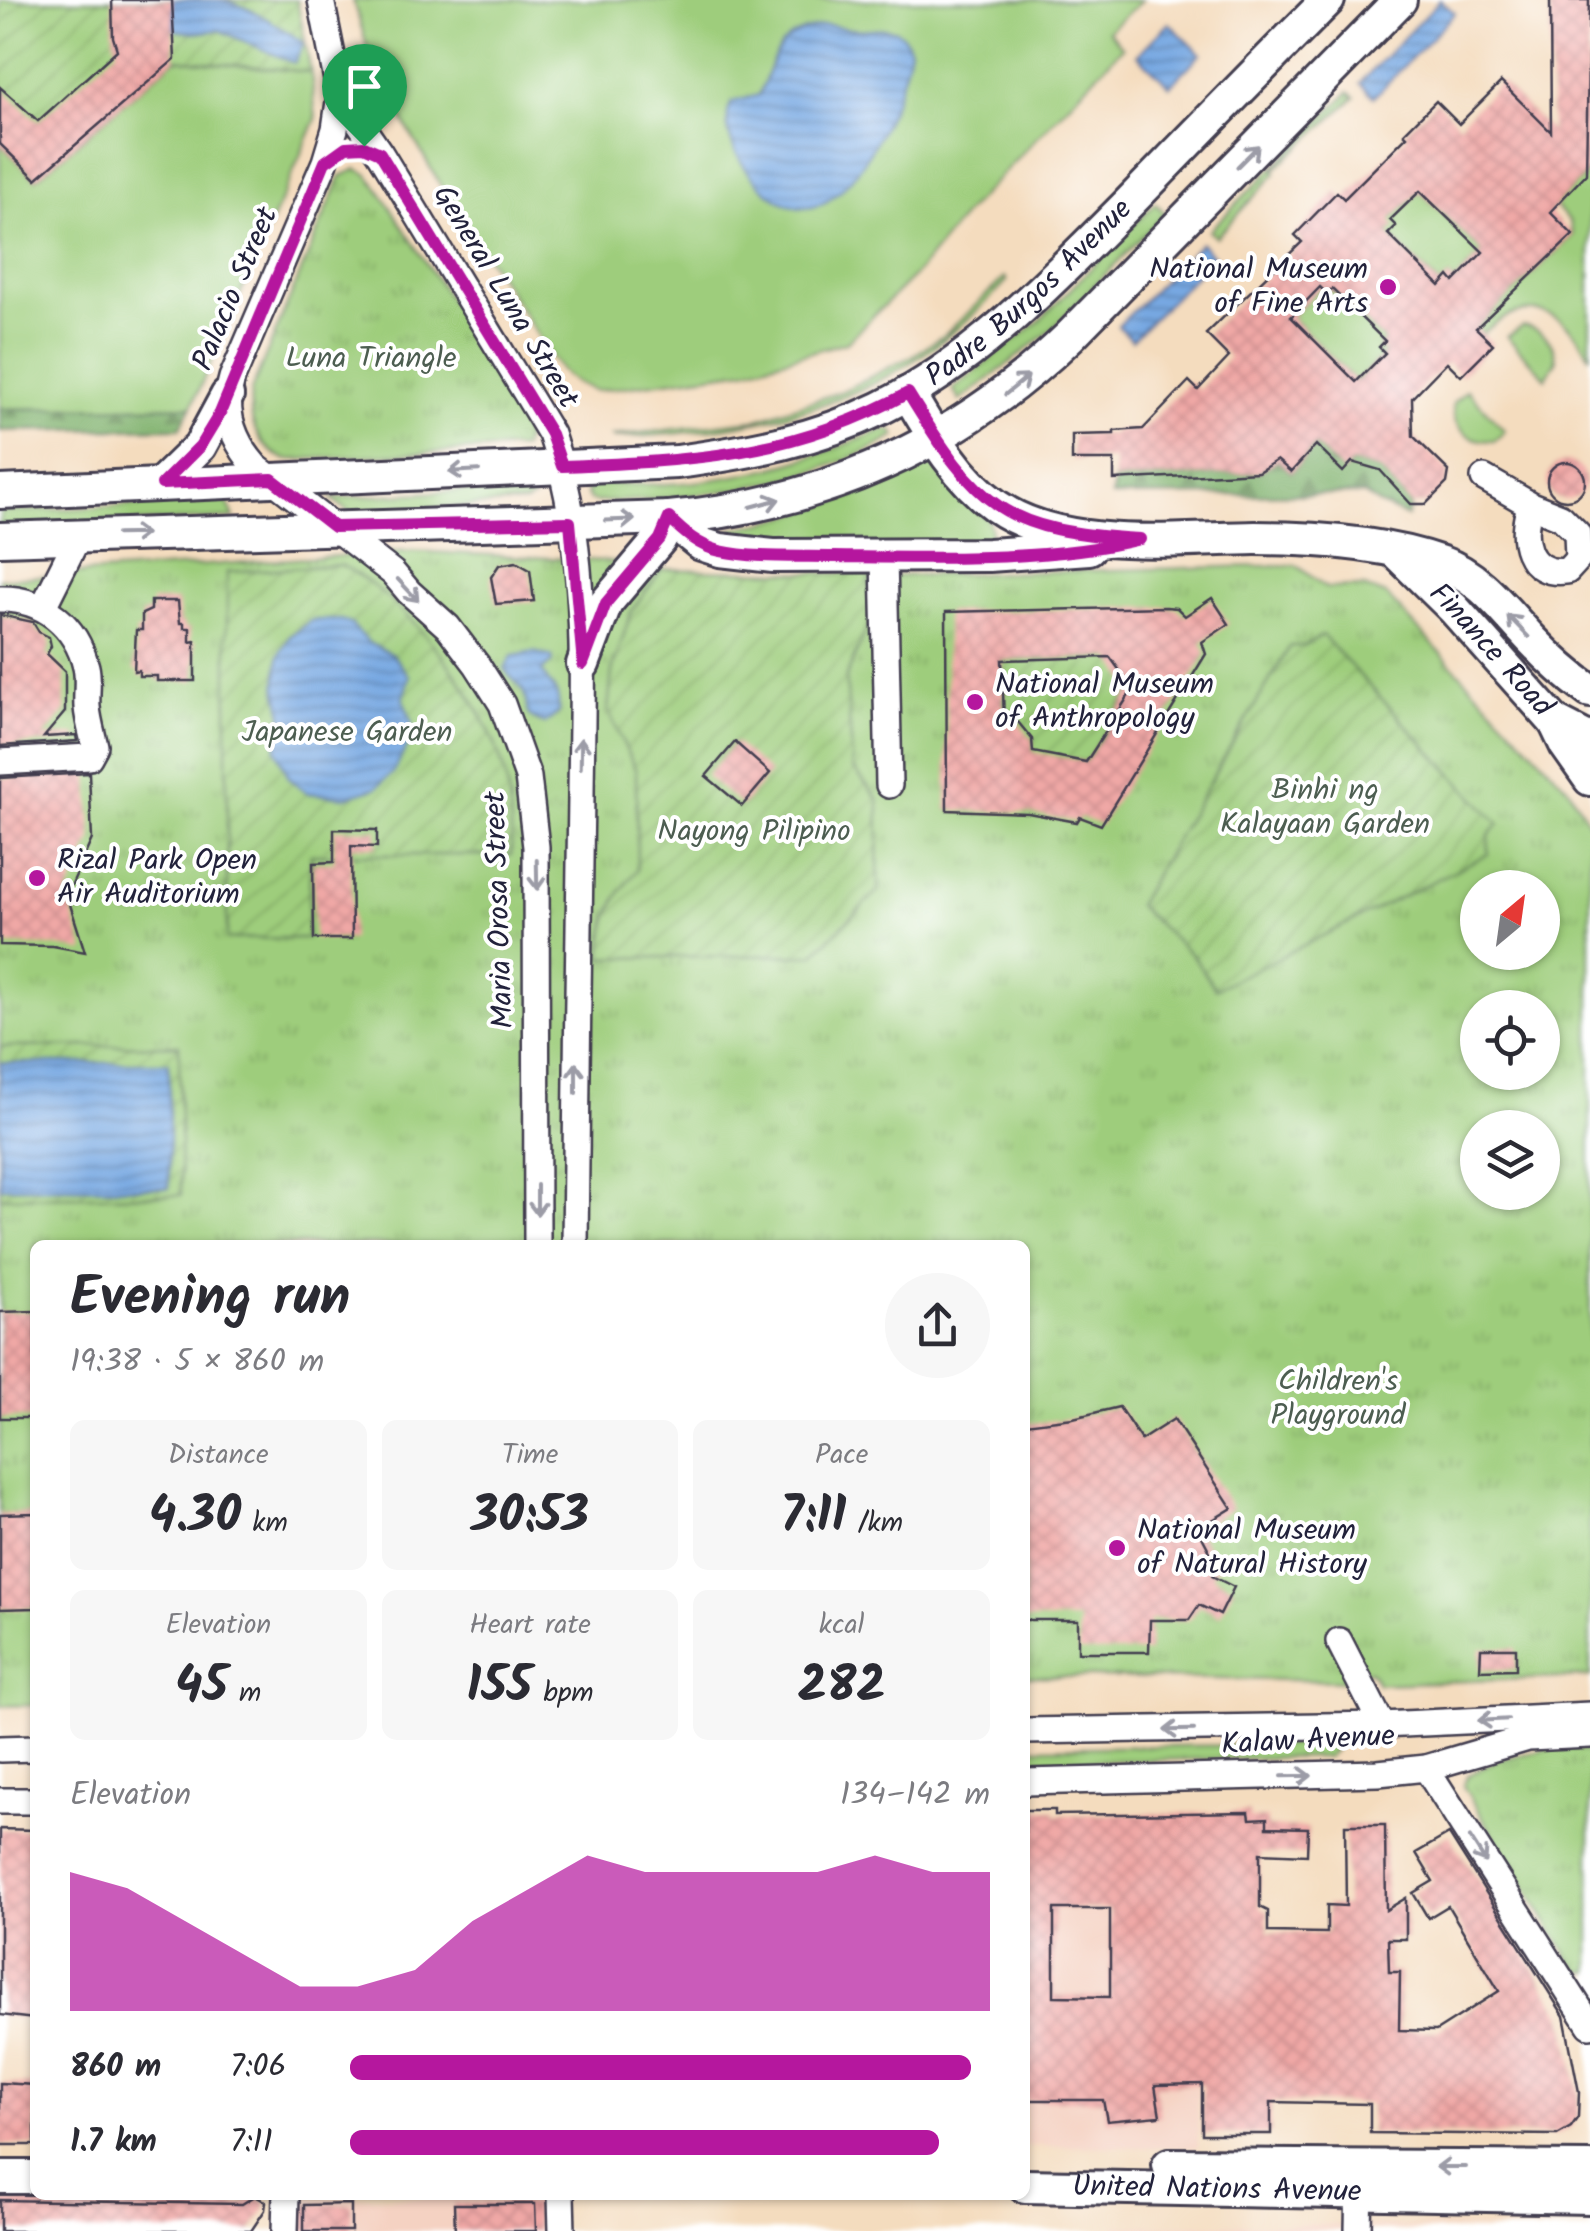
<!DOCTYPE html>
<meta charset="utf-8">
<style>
:root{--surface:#fff;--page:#f7f7f7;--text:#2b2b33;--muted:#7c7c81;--accent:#b5179e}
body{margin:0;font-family:Kalam,sans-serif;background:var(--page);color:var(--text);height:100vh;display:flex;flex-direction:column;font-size:38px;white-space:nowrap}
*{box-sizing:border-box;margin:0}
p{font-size:32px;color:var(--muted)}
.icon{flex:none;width:55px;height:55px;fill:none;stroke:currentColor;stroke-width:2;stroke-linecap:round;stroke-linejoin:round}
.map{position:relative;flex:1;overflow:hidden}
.drawer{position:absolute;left:30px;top:1240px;width:1000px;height:960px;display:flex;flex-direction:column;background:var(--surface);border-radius:15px;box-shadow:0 2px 8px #0004}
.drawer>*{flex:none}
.needle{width:65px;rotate:29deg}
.tools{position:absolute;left:1460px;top:870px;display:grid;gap:20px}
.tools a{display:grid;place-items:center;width:100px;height:100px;border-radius:50%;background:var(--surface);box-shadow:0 2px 8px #0004;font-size:50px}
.pin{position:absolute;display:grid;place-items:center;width:85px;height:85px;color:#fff;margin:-102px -42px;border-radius:50% 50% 50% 0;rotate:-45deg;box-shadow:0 0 10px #0007}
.pin .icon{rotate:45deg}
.round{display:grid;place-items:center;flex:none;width:105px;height:105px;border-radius:52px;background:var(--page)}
.overview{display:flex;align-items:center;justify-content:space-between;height:170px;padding:0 40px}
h1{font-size:55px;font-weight:600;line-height:75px}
.stats{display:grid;grid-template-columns:repeat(3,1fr);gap:15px;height:170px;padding:10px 40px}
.stats div{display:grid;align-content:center;border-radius:15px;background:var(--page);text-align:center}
.stats b{font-size:50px;font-weight:600}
.stats small{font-size:28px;font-weight:400}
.stats p{font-size:28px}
.chart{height:280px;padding:20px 40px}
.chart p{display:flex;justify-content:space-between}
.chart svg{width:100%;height:180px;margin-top:10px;fill:var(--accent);opacity:.7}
ul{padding:0 40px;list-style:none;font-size:32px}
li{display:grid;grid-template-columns:160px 120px 1fr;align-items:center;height:75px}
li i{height:25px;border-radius:12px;background:var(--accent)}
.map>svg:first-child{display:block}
</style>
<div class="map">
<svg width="1590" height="2231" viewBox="0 0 1590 2231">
<defs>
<pattern id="forest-firs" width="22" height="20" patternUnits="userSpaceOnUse" patternTransform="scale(2.5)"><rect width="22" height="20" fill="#7eb06b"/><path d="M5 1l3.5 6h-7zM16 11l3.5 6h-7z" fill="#678f59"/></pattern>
<pattern id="park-tufts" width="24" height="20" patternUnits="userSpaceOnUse" patternTransform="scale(2.5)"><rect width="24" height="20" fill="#9ecd7b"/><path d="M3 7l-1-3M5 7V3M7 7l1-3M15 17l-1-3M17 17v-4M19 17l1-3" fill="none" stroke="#88b06b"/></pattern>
<pattern id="garden-furrows" width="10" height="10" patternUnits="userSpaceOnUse" patternTransform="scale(2.5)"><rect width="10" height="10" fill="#9ecd7b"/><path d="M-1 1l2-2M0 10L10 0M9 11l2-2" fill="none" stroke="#88b06b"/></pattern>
<pattern id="water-rules" width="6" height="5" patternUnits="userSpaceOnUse" patternTransform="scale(2.5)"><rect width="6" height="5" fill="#77a8e2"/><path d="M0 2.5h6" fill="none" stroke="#6188b8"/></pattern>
<pattern id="building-cross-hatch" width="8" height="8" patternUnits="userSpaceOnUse" patternTransform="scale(2.5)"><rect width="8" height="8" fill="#f0a8a6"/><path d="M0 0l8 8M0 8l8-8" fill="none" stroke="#ce9090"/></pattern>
</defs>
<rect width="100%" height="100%" fill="#fff"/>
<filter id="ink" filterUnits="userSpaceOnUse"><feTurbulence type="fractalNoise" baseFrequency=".01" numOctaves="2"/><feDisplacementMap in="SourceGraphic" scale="20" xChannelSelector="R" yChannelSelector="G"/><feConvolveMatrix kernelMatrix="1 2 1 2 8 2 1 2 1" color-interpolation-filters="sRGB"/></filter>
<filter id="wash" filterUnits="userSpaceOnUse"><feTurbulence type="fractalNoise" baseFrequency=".0048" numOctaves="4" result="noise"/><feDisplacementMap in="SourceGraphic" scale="40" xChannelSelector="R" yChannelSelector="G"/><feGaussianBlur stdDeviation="2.25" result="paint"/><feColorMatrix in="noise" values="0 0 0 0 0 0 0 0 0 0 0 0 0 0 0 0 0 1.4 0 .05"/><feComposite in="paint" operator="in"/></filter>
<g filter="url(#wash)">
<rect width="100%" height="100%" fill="#f4dcbe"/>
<!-- built -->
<g fill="#f5d2c2">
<polygon points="1025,1809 1055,1810 1057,1911 1198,1907 1198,2148 1025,2146"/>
<polygon points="293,2197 544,2198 544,2231 293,2231"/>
<polygon points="1262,2224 1581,2229 1116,2231 1116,2226"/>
</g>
<!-- grass -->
<g fill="#9ecd7b" stroke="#60785b" stroke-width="2.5">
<polygon points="353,0 1142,0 1108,31 1123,47 967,211 917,273 847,342 746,370 596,391 574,382 561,371 445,193 393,103 386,79 370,56"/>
<polygon points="175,59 311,72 316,119 192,406 0,409 0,144 37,178"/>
<polygon points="1349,92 1355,97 1274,170 1276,173 1216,237 1209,231"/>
<path d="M 1587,150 L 1590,150 L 1590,357 C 1564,306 1524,296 1482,334 L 1476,328 L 1573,235 L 1570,222 L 1555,205 L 1589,171 Z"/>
<polygon points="1420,191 1483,252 1454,282 1449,277 1440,286 1388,234 1390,220"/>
<polygon points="1155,203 1165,213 1048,333 960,401 953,389 1039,321"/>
<path d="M 1005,277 L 1007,281 C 894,404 774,429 615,438 L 612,436 L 754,420 L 840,392 L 914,355 L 947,333 Z"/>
<polygon points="1320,287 1327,294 1332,289 1385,341 1379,347 1385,353 1356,382 1291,317"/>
<path d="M 1523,326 C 1541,328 1556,342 1556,361 L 1546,378 L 1507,337 Z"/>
<path d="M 1467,390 L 1505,431 L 1495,441 C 1470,442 1452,430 1453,403 Z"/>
<path d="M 882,430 L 892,430 L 896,436 C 813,485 690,500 596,502 L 590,500 L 586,492 L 595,484 C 618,483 641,485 665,484 C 741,481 813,459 882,430 Z"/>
<path d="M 932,462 L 958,495 L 988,519 L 991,530 L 988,542 L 849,553 L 727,536 L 734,529 C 809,513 862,495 932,462 Z"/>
<polygon points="530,487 538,492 536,497 525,503 350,513 331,498"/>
<polygon points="227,501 234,518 0,529 0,512"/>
<polygon points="1326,1744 1334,1750 1327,1757 1025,1762 1025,1748"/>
</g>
<!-- forest -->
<g fill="url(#forest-firs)" stroke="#506953" stroke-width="2.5">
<polygon points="192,406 180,428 0,431 0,409"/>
<polygon points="1316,445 1343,471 1353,462 1380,470 1411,504 1407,517 1378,504 1364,494 1112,496 1114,480 1258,472 1277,460 1291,472"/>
</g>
<!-- park -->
<g fill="url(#park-tufts)" stroke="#60785b" stroke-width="2.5" fill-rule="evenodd">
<path d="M 357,169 L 367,174 L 376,185 L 510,393 L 527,433 L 523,448 L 287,460 C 257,448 248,422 251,391 L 341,176 Z"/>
<path d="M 412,551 L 607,561 L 662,569 L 885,576 L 1296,565 L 1326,588 L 1364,587 L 1386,595 L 1569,789 L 1590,824 L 1590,1677 L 1378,1684 L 1370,1671 L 1348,1674 L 1348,1681 L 1025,1676 L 1025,1245 L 35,1245 L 35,1705 L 0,1706 L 0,579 ZM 1478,888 L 1542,888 L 1542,952 L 1478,952 ZM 1478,1008 L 1542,1008 L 1542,1072 L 1478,1072 ZM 1478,1128 L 1542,1128 L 1542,1192 L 1478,1192 Z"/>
<polygon points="1565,1745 1590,1752 1590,1972 1581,1972 1572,1963 1463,1786 1467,1776 1497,1760"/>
</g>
<!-- garden -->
<g fill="url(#garden-furrows)" stroke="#60785b" stroke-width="2.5">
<polygon points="0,0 297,0 311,72 175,59 36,179 0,144"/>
<path d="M 341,565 C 408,600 485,698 504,771 C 511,798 512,828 511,855 L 311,855 L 307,938 L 227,939 L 227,572 Z"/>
<path d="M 662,569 L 869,574 L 870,621 L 846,677 L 853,768 L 879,800 L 878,891 L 813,955 L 602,958 C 603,922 613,897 637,870 L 636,771 L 608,710 L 612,671 L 631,612 Z"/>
<polygon points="1322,635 1499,824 1489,835 1488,854 1215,989 1193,956 1137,905 1290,646 1304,646"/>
<polygon points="1124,657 1140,678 1086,762 1033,754 1032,739 1004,722 1002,660"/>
<polygon points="179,1045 181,1195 0,1197 0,1047"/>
</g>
<!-- water -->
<g fill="url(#water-rules)" stroke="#4c658e" stroke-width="2.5">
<path d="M 172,0 C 187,0 204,0 219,0 C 250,4 279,27 304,43 L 294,63 L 219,30 L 194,33 L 174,30 Z"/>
<polygon points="1440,0 1455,13 1374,97 1360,83"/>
<polygon points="1169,23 1201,54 1170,86 1137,55"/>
<path d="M 825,25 C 834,25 842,28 851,29 C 877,32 899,18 910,49 C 903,92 856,208 805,208 C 766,209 711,138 732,102 L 759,95 C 777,52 776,34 825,25 Z"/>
<polygon points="1201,243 1214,257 1132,340 1118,326"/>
<polygon points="312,620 342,620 352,625 369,643 393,655 409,676 403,699 412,722 409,742 393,773 376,788 346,797 307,793 289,778 276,749 283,715 276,685 279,656 290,636"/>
<path d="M 534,652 L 552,657 L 553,662 L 542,670 C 547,688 561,684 558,713 L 545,724 C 518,716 532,706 522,689 C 517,681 509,678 505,669 L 512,656 Z"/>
<polygon points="0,1063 169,1063 169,1188 0,1187"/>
</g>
<g id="blocks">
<!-- building -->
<g fill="url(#building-cross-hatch)" fill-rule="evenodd">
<polygon points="112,0 172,0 175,59 36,179 0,144 0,87 38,121 117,50 113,37"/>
<path d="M 1550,0 L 1589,0 L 1586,174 L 1550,212 L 1573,235 L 1476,328 L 1493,344 L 1461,376 L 1447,362 L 1412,398 L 1413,436 L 1449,471 L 1447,483 L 1426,504 L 1411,504 L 1380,470 L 1352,462 L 1343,472 L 1316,445 L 1291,472 L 1277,460 L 1258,472 L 1114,480 L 1114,460 L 1072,460 L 1072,435 L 1114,434 L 1114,431 L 1143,429 L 1189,381 L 1198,390 L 1229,357 L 1206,334 L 1302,242 L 1295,235 L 1337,192 L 1344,199 L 1407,136 L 1404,133 L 1436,101 L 1459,124 L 1501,82 L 1551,132 ZM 1420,191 L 1483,252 L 1454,282 L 1449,276 L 1440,286 L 1388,234 L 1396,226 L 1390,220 ZM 1320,287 L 1327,294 L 1332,289 L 1385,341 L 1379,347 L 1385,353 L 1356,382 L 1291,317 Z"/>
<circle cx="1566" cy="481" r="19"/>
<polygon points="516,562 530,570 534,601 496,604 491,577 499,565"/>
<path d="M 1212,598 L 1229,624 L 1202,642 L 1206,654 L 1101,825 L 1080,817 L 1077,822 L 1028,813 L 947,810 L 946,612 L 1166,607 L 1177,608 L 1185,616 ZM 1110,657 L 1133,689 L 1086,762 L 1033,752 L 1032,739 L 1018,722 L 1004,722 L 1002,660 Z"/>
<polygon points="151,601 178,601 180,623 184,623 184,628 190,628 190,642 195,641 195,681 157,681 157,676 139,676 139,670 134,671 136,630 142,630 142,614 151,610"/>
<polygon points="0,615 33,622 39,632 49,637 51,646 47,654 65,671 65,712 44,737 76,735 77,741 0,746"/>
<polygon points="735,742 770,773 742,806 706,776"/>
<polygon points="89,773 92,839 67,895 85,952 53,946 0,945 0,778"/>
<polygon points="334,829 377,830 377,847 351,846 352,939 314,939 313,863 334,862"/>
<polygon points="35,1311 35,1418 0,1418 0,1312"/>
<polygon points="1119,1407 1141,1440 1174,1419 1232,1508 1198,1529 1218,1567 1212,1576 1234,1587 1220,1615 1199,1605 1189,1620 1150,1620 1149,1652 1078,1652 1078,1620 1025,1620 1025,1424 1073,1418"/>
<polygon points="35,1513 35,1608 0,1609 0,1514"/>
<polygon points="1481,1648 1516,1648 1516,1669 1480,1670"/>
<path d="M 1025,1810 L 1055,1810 L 1055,1815 L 1249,1812 L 1250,1819 L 1267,1818 L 1267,1827 L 1308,1828 L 1307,1855 L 1260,1853 L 1260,1907 L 1268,1911 L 1268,1932 L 1327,1933 L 1327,1905 L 1346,1906 L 1345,1825 L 1385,1825 L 1386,1910 L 1406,1898 L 1406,1939 L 1388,1939 L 1389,1972 L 1400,1972 L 1399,2030 L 1436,2031 L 1499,1991 L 1448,1906 L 1428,1918 L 1413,1893 L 1433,1881 L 1416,1853 L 1449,1834 L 1564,2016 L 1579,2092 L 1578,2117 L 1571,2127 L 1557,2135 L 1370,2133 L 1370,2104 L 1271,2102 L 1271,2134 L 1202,2134 L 1202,2084 L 1155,2085 L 1160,2116 L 1107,2121 L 1103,2100 L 1025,2100 ZM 1054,1909 L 1110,1909 L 1110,1997 L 1054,1996 Z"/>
<polygon points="0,1829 35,1830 35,2019 0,2015"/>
<polygon points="0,2083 35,2085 35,2145 0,2145"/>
<polygon points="255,2196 266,2202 265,2210 251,2231 0,2231 0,2200 242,2204"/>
<polygon points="351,2204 351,2231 304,2231 304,2205"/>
<polygon points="454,2204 535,2204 536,2231 455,2231"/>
</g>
</g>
</g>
<g filter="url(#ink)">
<use href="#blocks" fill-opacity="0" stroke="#423e4f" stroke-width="2.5"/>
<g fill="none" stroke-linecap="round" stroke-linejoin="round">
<defs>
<g id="minor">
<path d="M 321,0 L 340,95 L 380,153 L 551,434 C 590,548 582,677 581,796 C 579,946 576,1095 575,1245"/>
<path d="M 340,95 L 335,129 L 325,162 L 232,378 C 222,412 233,441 256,467 L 393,573 L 409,592 L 448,627 L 477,665 L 502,704 L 528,777 L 536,847 L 537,1245"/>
<path d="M 1484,478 L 1531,505 C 1518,536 1526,577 1567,571 L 1578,559 L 1577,533 L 1561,517 L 1531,505"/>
<polyline points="884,558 889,785"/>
<path d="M 0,599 C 43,598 76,625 86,667 C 89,679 86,694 87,707 C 88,720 92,733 95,746 L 89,757 L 0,762"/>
<polyline points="43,607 79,535"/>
<polyline points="1339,1641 1382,1725"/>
<polyline points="1025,1731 1382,1725 1590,1715"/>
<polyline points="0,1749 35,1748"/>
<polyline points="1426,1768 1590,2025"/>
<polyline points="1025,1782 1378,1773 1426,1768 1528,1738 1590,1735"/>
<polyline points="0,1801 35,1801"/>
<polyline points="561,2195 562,2231"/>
<polyline points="285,2231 286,2195"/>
<polyline points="1358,2231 1359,2177"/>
</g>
<g id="major">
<path d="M 908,393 C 932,434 957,478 996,506 C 1063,553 1177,539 1255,538 C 1315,538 1385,543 1442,563 C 1479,575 1507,614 1533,641 C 1551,660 1569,676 1590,691"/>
<polyline points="161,484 200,446 227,396"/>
<path id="s1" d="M 0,492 L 677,462 C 748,452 816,440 881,408 C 977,360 1051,281 1126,206 C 1193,137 1260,68 1328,0"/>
<polyline points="669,518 701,544 720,550 773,556 989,555 1089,548"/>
<path d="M 0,539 L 669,518 C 823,504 959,444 1070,336 L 1400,0"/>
<path id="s2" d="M 1397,553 L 1454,609 L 1555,722 L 1590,740"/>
<polyline points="583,664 606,603 660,539 669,518"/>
<polyline points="1555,722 1566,745 1590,779"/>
<polyline points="1169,2165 1590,2168"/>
<polyline points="0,2177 35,2177"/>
<path id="s3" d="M 1025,2186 L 1590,2197"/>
</g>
</defs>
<!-- minor casing -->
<use href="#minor" stroke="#423e4f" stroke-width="30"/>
<!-- major casing -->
<use href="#major" stroke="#423e4f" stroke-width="38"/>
<!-- minor -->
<use href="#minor" stroke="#fff" stroke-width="25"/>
<!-- major -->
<use href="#major" stroke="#fff" stroke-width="32"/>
</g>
<!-- one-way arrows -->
<defs><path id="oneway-shaft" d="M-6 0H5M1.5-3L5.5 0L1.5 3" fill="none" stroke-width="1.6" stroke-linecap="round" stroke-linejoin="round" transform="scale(2.5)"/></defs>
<g stroke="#9c9ca7">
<use href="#oneway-shaft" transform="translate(1248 156) rotate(-45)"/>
<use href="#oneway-shaft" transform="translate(1017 385) rotate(-39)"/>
<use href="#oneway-shaft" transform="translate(464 471) rotate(177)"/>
<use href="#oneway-shaft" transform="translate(765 503) rotate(-15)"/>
<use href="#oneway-shaft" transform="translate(620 520) rotate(-2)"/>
<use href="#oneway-shaft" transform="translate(132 534) rotate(-1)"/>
<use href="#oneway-shaft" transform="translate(408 590) rotate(47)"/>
<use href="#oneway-shaft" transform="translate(1518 626) rotate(-134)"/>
<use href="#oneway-shaft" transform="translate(581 753) rotate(-89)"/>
<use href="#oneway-shaft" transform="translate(537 875) rotate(89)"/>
<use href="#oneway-shaft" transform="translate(576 1078) rotate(-90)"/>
<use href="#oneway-shaft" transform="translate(537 1200) rotate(90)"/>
<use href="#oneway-shaft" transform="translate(1493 1720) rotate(177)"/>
<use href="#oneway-shaft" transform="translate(1179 1730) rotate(179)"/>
<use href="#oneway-shaft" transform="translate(1297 1776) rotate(-1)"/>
<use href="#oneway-shaft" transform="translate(1478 1850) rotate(57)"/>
<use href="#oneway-shaft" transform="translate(1451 2167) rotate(-180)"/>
</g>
</g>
<g fill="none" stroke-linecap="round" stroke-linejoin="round" filter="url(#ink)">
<defs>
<path id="route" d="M 364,146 L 380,153 L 551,434 L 562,466 C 690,461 791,457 908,393 C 979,509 1003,531 1140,539 C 1048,562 931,558 835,557 C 797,556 757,559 720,551 C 699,546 684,533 669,518 L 660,539 L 606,603 L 583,664 L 570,522 L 334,527 L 272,479 L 162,484 L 200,446 L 220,413 L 325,162 L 346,147 Z"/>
</defs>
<!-- route casing -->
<use href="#route" stroke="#fff" stroke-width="20"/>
<!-- route -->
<use href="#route" stroke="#b5179e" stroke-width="12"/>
</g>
<!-- markers -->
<g fill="#b5179e" stroke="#fff" stroke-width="4">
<circle cx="1388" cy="287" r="10"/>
<circle cx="975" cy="702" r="10"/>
<circle cx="37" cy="878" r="10"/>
<circle cx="1117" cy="1548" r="10"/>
</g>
<g text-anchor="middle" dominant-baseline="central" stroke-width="8" stroke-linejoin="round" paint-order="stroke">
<!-- poi labels -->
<g font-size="30" fill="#22223b" stroke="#fff" text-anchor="start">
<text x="1368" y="270" text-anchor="end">National Museum<tspan x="1368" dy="34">of Fine Arts</tspan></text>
<text x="995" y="685">National Museum<tspan x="995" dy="34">of Anthropology</tspan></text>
<text x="57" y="861">Rizal Park Open<tspan x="57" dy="34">Air Auditorium</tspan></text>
<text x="1137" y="1531">National Museum<tspan x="1137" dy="34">of Natural History</tspan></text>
</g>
<!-- street labels -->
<g font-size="30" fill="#22223b" stroke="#fff">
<text transform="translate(236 289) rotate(-67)">Palacio Street</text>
<text stroke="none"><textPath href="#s1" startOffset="1078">Padre Burgos Avenue</textPath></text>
<text transform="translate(505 297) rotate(59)">General Luna Street</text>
<text stroke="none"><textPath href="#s2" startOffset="135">Finance Road</textPath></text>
<text transform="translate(500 910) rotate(-92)">Maria Orosa Street</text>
<text transform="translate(1308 1741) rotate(-3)">Kalaw Avenue</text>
<text stroke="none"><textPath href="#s3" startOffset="192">United Nations Avenue</textPath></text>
</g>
<!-- park labels -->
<g font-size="30" fill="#4d5e51" stroke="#fff">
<text x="371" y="359">Luna Triangle</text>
<text x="347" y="733">Japanese Garden</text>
<text x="1325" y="791">Binhi ng<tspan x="1325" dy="34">Kalayaan Garden</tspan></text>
<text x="754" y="832">Nayong Pilipino</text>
<text x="1338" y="1382">Children's<tspan x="1338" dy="34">Playground</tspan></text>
</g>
</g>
</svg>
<div class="tools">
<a><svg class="needle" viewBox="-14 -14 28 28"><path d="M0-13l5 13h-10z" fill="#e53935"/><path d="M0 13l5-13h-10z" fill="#7c7c81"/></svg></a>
<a><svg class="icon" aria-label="locate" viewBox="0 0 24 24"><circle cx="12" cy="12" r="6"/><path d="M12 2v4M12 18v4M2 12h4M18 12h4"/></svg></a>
<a><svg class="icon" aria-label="layers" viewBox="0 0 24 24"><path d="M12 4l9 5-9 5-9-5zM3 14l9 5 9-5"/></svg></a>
</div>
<div class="pin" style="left:364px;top:146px;background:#1e9e55"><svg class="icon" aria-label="arrive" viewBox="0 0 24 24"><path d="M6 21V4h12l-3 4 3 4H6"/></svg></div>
<section class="drawer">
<div class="overview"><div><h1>Evening run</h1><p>19:38 · 5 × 860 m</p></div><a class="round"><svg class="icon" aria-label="share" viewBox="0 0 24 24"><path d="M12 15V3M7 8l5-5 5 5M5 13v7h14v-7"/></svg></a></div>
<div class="stats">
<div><p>Distance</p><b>4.30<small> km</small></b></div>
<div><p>Time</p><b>30:53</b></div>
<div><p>Pace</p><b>7:11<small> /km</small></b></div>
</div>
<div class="stats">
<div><p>Elevation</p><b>45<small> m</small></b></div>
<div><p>Heart rate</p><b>155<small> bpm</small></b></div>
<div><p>kcal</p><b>282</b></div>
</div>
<div class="chart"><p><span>Elevation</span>134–142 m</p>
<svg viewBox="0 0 160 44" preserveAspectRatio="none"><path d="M0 44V10L10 14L20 22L30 30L40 38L50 38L60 34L70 22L80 14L90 6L100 10L110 10L120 10L130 10L140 6L150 10L160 10V44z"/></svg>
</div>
<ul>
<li><b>860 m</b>7:06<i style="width:97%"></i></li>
<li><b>1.7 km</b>7:11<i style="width:92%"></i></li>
</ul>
</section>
</div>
